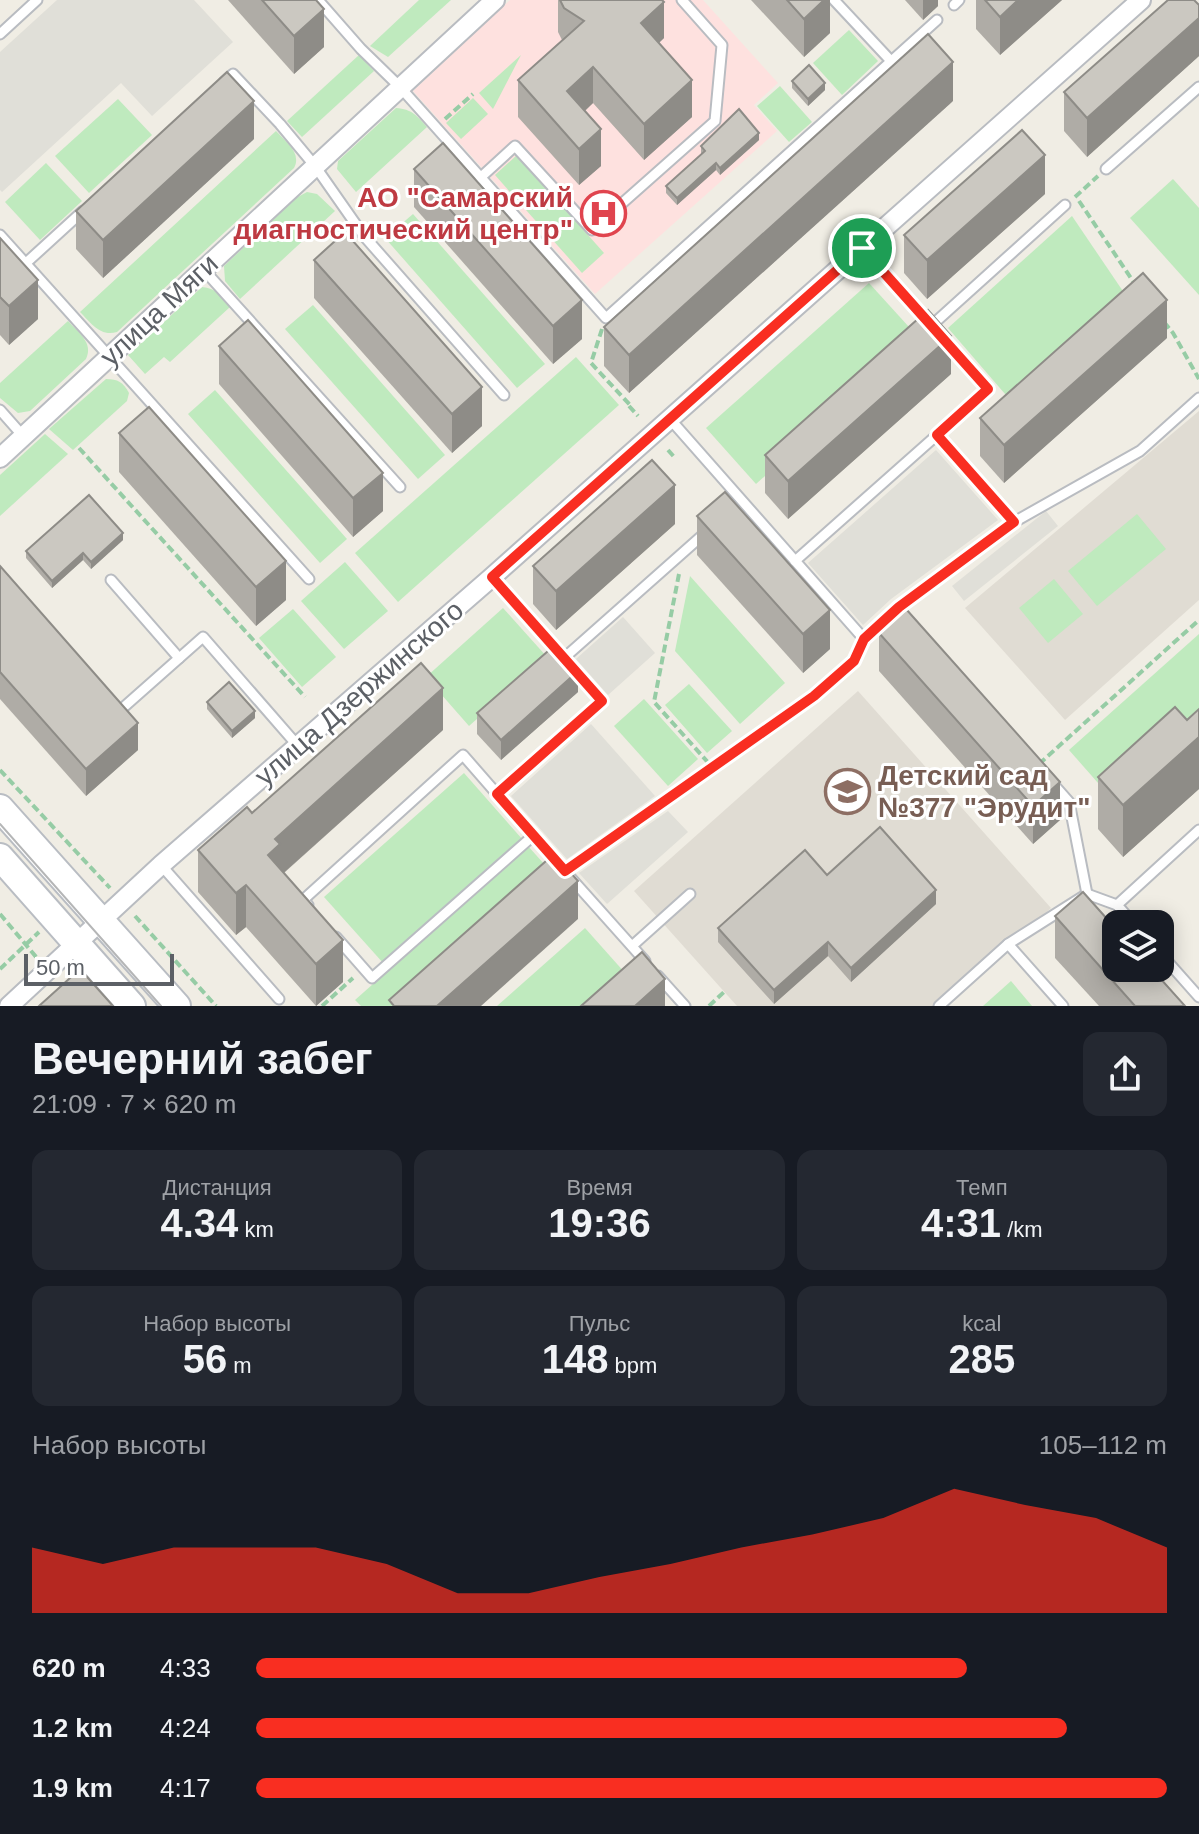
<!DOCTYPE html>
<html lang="ru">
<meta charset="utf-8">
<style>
:root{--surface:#171b24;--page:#242831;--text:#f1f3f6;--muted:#9ea1a6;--accent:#f92e21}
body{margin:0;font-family:Arial,sans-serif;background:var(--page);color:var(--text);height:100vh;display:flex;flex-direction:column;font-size:30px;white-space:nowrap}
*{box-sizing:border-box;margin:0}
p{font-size:26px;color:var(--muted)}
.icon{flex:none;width:44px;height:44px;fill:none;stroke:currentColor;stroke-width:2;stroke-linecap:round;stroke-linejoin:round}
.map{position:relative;height:1006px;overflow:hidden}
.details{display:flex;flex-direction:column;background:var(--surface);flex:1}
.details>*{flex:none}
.fabs{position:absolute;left:1102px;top:910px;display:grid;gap:16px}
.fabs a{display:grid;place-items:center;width:72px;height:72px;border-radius:16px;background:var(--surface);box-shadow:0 4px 20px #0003;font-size:40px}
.scale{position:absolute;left:24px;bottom:20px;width:150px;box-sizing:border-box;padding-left:8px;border:4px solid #5c6066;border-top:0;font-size:22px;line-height:28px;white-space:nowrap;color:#5c6066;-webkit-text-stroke:6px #fff;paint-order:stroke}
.pin{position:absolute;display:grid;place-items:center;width:68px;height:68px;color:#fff;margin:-34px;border:4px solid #fff;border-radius:50%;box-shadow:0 2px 8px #0007}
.round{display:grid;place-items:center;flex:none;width:84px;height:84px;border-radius:16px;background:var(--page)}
.headline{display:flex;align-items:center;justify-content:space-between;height:136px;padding:0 32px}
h1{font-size:44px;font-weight:700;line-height:60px}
.stats{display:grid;grid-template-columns:repeat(3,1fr);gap:12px;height:136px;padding:8px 32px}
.stats div{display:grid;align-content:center;border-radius:16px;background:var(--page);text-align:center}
.stats b{font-size:40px;font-weight:700}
.stats small{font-size:22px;font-weight:400}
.stats p{font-size:22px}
.chart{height:224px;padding:16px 32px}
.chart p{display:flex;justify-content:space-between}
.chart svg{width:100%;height:144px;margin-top:8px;fill:var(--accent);opacity:.7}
ul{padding:0 32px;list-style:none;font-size:26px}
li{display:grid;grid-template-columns:128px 96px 1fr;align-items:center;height:60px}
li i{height:20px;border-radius:10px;background:var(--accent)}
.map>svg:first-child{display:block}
</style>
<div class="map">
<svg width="1199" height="1006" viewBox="0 0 1199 1006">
<rect width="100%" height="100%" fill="#f0ede4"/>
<!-- industrial -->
<g fill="#e0dfd8">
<polygon points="57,0 194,0 233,42 152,116 121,83 2,192 0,190 0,52"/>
<polygon points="936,450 998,520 891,599 863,625 808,563"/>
<polygon points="1046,511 1058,526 964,601 952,586"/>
<polygon points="623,617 655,653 608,695 576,659"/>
<polygon points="591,724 655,796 567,859 511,796"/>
<polygon points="668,811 688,832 607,904 579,873"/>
</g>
<!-- education -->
<g fill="#e0dcd3">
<polygon points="1199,411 1199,600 1065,720 965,608"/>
<polygon points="858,691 1051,908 942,1006 737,1006 634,891"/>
</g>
<!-- medical -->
<polygon fill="#fee1df" points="510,0 703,0 778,83 754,105 777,131 595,294 413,91"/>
<!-- green -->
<g fill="#bfeabe">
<polygon points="419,0 451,0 388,57 370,46"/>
<polygon points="849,30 878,61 842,95 813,63"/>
<polygon points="359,55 374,71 302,137 287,121"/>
<polygon points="521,55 493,109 479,93"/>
<polygon points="780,86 812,122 789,142 757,106"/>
<polygon points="473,98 488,114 461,139 446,123"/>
<polygon points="118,99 152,135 89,193 55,156"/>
<path d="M 396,108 C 412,109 417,116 427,127 L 356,192 L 337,169 L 338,161 Z"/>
<path d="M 276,131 C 286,142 302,153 294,168 L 117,332 C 100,337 91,323 80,312 Z"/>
<polygon points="517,155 604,253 582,273 495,175"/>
<polygon points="46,163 82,201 40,240 5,202"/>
<polygon points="1173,179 1199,208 1199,295 1130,218"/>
<polygon points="307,192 317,194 335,211 240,299 225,281 224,266 296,198"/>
<polygon points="413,214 545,364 517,388 385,238"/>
<polygon points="1072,216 1133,306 1018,409 948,328"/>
<polygon points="869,283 919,338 756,484 706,428"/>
<path d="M 202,287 C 216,288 221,296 230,307 L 170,362 L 164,357 L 145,374 L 128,355 Z"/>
<polygon points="313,305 445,455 418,479 285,329"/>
<path d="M 68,321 C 78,332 94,343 86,359 L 30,411 L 18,413 L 0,398 L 0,383 Z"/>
<polygon points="576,357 619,405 398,602 355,553"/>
<path d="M 106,379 C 118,379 123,382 129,393 L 127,401 L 73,450 L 49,429 Z"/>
<polygon points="215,390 347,539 320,563 188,414"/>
<polygon points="45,434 68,454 0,516 0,475"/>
<polygon points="1137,514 1166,549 1097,606 1068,571"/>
<polygon points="345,562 388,611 344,649 301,601"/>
<polygon points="690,576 785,683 740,724 675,651"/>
<polygon points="1054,579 1083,614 1048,643 1019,608"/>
<polygon points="503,608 547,657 469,726 426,677"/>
<polygon points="293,609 336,657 302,687 259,638"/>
<polygon points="1199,634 1199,723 1113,800 1069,750"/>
<polygon points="689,684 732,731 707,753 665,705"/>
<polygon points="644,699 698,759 668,786 614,726"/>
<polygon points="464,773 523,840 384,964 324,897"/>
<polygon points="528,846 553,874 405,1006 361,1006 355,1000"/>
<polygon points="585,928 634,983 609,1006 497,1006"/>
<polygon points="1011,981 1032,1006 983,1006"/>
</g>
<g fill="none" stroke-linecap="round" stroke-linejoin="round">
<defs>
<g id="lane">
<polyline points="318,0 361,49 400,87 606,318 937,20"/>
<polyline points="834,0 891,61"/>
<polyline points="954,5 959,0"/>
<polyline points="0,34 37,0"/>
<polyline points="224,82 233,74 280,124 315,166 364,236 504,395"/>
<polyline points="1106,169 1199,87"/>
<polyline points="480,178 515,146 592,230 715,121 722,45 682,0"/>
<polyline points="0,235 309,579"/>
<polyline points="862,248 931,326 1065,205"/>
<polyline points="26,263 83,211"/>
<polyline points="204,270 400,487"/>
<polyline points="945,342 988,389 937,435 1014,522"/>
<polyline points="0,410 23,436"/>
<polyline points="670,419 864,639 899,607 1014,522 1140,451 1199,398"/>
<polyline points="795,561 937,435"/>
<polyline points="492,577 564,658 705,533"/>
<polyline points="111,580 179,658"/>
<polyline points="125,706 203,637 298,746"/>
<polyline points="1054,785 1069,802 1087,894"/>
<polyline points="497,794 558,862"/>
<polyline points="161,865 279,999"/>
<polyline points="570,877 645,961"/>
<polyline points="308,905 303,900 463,755 497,794 602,701 571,666"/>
<polyline points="1134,924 1117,905 1199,830"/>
<polyline points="336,937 372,978 534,835"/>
<polyline points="1008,944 1087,894 1117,905"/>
<polyline points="632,946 690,894"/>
<polyline points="1160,953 1199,997"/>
<polyline points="658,976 685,1006"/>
<polyline points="939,1006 1008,944 1063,1006"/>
</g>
<g id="street">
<polyline points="0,458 495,0"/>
<polyline points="9,1006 161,865 492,577 1141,0"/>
</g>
<g id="secondary">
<polyline points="0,808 177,1006"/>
<polyline points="0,857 132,1006"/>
</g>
</defs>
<!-- lane casing -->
<use href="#lane" stroke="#b9bcc1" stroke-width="13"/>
<!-- street casing -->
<use href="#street" stroke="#b9bcc1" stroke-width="22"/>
<!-- secondary casing -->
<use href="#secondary" stroke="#b9bdc3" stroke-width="30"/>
<!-- path -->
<g stroke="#96cca5" stroke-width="4" stroke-dasharray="8 4" stroke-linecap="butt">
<polyline points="445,119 473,94"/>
<polyline points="1075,197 1098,176"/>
<polyline points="1079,201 1135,284"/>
<polyline points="1164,322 1173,333 1199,379"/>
<polyline points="602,329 591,363 630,405"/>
<polyline points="629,406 638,416"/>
<polyline points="79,448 305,697"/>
<polyline points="668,450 675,458"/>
<polyline points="679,574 654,702 713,768"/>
<polyline points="1039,764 1199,620"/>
<polyline points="0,770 110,888"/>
<polyline points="575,864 814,696 854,661 858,652"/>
<polyline points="0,914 37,958"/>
<polyline points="135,916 216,1006"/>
<polyline points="0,969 39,932"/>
<polyline points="322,1006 353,978"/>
<polyline points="709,1006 724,992"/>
</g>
<!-- lane -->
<use href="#lane" stroke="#fff" stroke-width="9"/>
<!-- street -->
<use href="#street" stroke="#fff" stroke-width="18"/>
<!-- secondary -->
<use href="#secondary" stroke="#fff" stroke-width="26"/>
<!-- tram -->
<polyline stroke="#b5b6b7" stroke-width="2" points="0,824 161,1006"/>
</g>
<!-- wall -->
<g fill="#afaca6">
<polygon points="228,0 316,0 324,47 294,74"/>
<polygon points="558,0 662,0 664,38 659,43 692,117 644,160 593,103 585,111 601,166 579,185 518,117 518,80 562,40 558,32"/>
<polygon points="751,0 830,0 830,33 804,57"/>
<polygon points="905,0 938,0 938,6 923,20"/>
<polygon points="976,0 1062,0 1000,55 976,29"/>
<polygon points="1199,5 1199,56 1087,157 1064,131 1064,92"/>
<polygon points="792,81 825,90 808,106 792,88"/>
<polygon points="953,101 629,393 604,366 604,327"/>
<polygon points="254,139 103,278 76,249 76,211"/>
<polygon points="759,140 720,175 716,170 677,205 666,193 666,186 701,154 701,146"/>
<polygon points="414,169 582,339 553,364 414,207"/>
<polygon points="1045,194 927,299 904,273 904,235"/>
<polygon points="0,238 38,319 9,345 0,335"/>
<polygon points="314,260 482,426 452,453 314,298"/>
<polygon points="1167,338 1004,483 980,456 980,418"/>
<polygon points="219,346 383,511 353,537 219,384"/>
<polygon points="951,374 788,519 765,493 765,455"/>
<polygon points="119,433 286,600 256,626 119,472"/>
<polygon points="697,516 830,649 803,673 697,555"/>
<polygon points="675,524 556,630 533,604 533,566"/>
<polygon points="123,540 91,569 83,560 52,588 26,558 26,551"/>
<polygon points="0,566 138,750 86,796 0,699"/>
<polygon points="879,633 1060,820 1033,844 879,671"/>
<polygon points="578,692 501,760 477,734 477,713"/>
<polygon points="207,702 255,718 232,738 207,709"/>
<polygon points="1199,709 1199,789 1123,857 1098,829 1098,777 1187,720"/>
<polygon points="443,730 284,873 343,982 316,1006 246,927 236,935 198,892 198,850 252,813"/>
<polygon points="827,875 936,904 851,982 828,956 774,1004 718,942 718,928"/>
<polygon points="1055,916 1185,1006 1099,1006 1055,958"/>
</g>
<!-- shaded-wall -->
<g fill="#8e8c87">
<polygon points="824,0 830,0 830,33 804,57 804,19"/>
<polygon points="923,0 938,0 938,6 923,20"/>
<polygon points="1018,0 1062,0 1000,55 1000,17"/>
<polygon points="664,2 664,38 641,59 641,23"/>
<polygon points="324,9 324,47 294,74 294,36"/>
<polygon points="1199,18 1199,56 1087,157 1087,118"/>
<polygon points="953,62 953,101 629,393 629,355"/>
<polygon points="593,67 593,103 567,127 567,91"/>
<polygon points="692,80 692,117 644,160 644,124"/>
<polygon points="825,83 825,90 808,106 808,99"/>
<polygon points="254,101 254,139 103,278 103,240"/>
<polygon points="601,129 601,166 579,185 579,149"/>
<polygon points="759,133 759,140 720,175 720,168"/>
<polygon points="1045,155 1045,194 927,299 927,260"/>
<polygon points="716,163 716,170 677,205 677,198"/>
<polygon points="38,280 38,319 9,345 9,306"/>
<polygon points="582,300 582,339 553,364 553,326"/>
<polygon points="1167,300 1167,338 1004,483 1004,445"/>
<polygon points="951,336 951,374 788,519 788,481"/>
<polygon points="482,387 482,426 452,453 452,414"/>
<polygon points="383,473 383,511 353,537 353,498"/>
<polygon points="675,485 675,524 556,630 556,591"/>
<polygon points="123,533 123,540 91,569 91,562"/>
<polygon points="83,553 83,560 52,588 52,581"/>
<polygon points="286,561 286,600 256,626 256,587"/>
<polygon points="830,610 830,649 803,673 803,634"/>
<polygon points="578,671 578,692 501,760 501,740"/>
<polygon points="443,688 443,730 280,876 268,855 275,839"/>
<polygon points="255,711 255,718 232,738 232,731"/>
<polygon points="138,723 138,750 86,796 86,769"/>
<polygon points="1199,737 1199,789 1123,857 1123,805"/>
<polygon points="1060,782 1060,820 1033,844 1033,806"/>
<polygon points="578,881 578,919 481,1006 437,1006"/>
<polygon points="246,885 246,927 236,935 236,893"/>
<polygon points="936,890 936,904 851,982 851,968"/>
<polygon points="343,940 343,982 316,1006 316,964"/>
<polygon points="828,942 828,956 774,1004 774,990"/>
<polygon points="665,979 665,1006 635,1006"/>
</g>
<!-- building -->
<g fill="#cbc8c1" stroke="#8e8c87" stroke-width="2">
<polygon points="262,0 316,0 324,9 294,36"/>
<polygon points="560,0 662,0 664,2 641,23 692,80 644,124 593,67 567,91 601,129 579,149 518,80 584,21 564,8"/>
<polygon points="787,0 824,0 804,19"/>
<polygon points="985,0 1018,0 1000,17"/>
<polygon points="1168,0 1194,0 1199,5 1199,18 1087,118 1064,92"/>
<polygon points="928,34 953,62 629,355 604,327"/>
<polygon points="809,65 825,83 808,99 792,81"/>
<polygon points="227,72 254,101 103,240 76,211"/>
<polygon points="739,109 759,133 720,168 716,163 677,198 666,186 705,151 701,146"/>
<polygon points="1022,130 1045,155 927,260 904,235"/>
<polygon points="443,143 582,300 553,326 414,169"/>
<polygon points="345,232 482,387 452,414 314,260"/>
<polygon points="0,238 38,280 9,306 0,297"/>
<polygon points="1143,273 1167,300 1004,445 980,418"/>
<polygon points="928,310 951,336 788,481 765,455"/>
<polygon points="248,320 383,473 353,498 219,346"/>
<polygon points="149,407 286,561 256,587 119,433"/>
<polygon points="652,460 675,485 556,591 533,566"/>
<polygon points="725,492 830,610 803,634 697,516"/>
<polygon points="89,495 123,533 91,562 83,553 52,581 26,551"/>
<polygon points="0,566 138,723 86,769 0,672"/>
<polygon points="906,609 1060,782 1033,806 879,633"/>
<polygon points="555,645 578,671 501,740 477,713"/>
<polygon points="421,663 443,688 275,839 280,844 268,855 343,940 316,964 246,885 236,893 198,850 247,807 252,813"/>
<polygon points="229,682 255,711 232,731 207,702"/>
<polygon points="1175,707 1187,720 1199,709 1199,737 1123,805 1098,777"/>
<polygon points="880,827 936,890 851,968 828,942 774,990 718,928 805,850 827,875"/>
<polygon points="554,854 578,881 437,1006 394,1006 389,1000"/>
<polygon points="1083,892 1116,929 1116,968 1151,968 1185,1006 1135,1006 1055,916"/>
<polygon points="642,952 665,979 635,1006 581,1006"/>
<polygon points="80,969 113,1006 39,1006"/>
</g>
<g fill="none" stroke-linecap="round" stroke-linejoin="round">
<defs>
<polygon id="route" points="862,248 988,389 937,435 1014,522 899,607 864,639 854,661 814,696 565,871 497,794 602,701 492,577"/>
</defs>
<!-- route casing -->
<use href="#route" stroke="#fff" stroke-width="16"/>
<!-- route -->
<use href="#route" stroke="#f92e21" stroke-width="10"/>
</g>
<!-- icons -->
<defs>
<symbol id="hospital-ring" viewBox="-11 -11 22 22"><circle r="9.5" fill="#fff" stroke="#e0444e" stroke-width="1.5"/><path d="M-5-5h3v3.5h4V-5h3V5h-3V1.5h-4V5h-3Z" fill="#e0444e"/></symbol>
<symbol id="school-ring" viewBox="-11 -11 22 22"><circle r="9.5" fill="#fff" stroke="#8d6e63" stroke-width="1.5"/><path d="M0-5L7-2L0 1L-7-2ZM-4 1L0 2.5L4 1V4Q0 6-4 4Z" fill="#8d6e63"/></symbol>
</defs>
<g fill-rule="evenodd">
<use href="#hospital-ring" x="578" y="188" width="51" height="51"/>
<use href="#school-ring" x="822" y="766" width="51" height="51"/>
</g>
<g text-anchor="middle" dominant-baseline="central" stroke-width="6" stroke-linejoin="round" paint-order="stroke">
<!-- health labels -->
<g font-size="28" font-weight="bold" fill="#be3a42" stroke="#fff" text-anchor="end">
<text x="573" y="197">АО "Самарский<tspan x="573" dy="32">диагностический центр"</tspan></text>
</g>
<!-- street labels -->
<g font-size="28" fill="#5c6066" stroke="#fff">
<text transform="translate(159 310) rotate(-43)">улица Мяги</text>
<text transform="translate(359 693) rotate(-41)">улица Дзержинского</text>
</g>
<!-- education labels -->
<g font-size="28" font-weight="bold" fill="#785e54" stroke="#fff" text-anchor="start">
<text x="878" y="775">Детский сад<tspan x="878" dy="32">№377 "Эрудит"</tspan></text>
</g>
</g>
</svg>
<div class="fabs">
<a><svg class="icon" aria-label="layers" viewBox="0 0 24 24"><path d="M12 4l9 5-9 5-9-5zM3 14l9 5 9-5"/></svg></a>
</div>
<div class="scale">50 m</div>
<div class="pin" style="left:862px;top:248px;background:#1e9e55"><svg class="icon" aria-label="arrive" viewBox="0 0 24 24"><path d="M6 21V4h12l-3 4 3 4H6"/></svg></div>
</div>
<section class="details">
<div class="headline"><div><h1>Вечерний забег</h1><p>21:09 · 7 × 620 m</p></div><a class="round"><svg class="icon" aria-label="share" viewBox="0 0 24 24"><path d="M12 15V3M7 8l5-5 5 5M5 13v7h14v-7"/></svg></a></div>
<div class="stats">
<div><p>Дистанция</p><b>4.34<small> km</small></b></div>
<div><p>Время</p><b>19:36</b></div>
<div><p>Темп</p><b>4:31<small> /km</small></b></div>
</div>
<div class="stats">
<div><p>Набор высоты</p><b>56<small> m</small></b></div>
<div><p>Пульс</p><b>148<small> bpm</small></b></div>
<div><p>kcal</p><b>285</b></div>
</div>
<div class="chart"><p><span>Набор высоты</span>105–112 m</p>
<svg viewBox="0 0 160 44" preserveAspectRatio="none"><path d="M0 44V24L10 29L20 24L30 24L40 24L50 29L60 38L70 38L80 33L90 29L100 24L110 20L120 15L130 6L140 11L150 15L160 24V44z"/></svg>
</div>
<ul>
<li><b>620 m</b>4:33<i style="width:78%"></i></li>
<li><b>1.2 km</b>4:24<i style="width:89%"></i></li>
<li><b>1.9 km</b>4:17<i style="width:100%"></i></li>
</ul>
</section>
